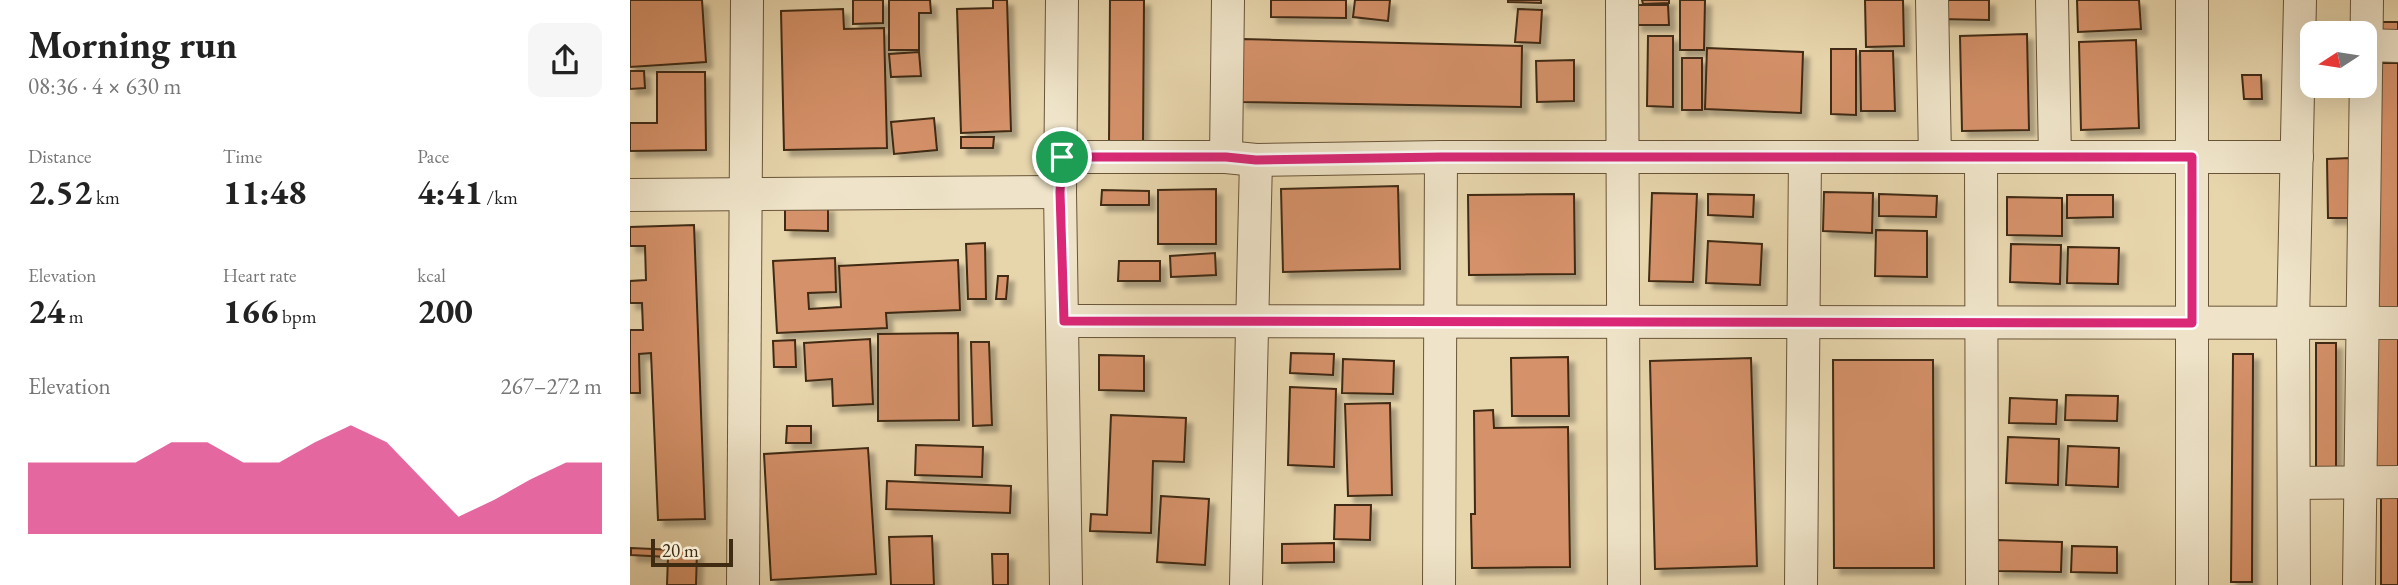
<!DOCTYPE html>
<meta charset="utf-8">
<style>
:root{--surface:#fff;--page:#f6f6f6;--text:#222;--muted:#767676;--accent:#db2777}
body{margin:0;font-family:"EB Garamond",serif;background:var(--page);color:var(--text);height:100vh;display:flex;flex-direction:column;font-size:26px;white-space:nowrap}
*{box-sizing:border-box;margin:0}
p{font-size:23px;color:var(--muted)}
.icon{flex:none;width:38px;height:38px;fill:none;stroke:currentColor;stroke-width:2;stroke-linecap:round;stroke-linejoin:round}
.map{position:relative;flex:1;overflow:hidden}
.sheet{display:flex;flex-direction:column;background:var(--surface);width:630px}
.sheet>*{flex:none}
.needle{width:46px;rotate:258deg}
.tools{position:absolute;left:1670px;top:21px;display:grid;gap:14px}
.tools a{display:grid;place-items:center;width:77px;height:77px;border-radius:14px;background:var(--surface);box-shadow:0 7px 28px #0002;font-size:35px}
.scale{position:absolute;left:21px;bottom:18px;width:82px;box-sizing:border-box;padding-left:7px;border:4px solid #3f2a12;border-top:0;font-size:19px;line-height:24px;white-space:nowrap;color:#3f2a12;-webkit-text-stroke:5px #efe4c9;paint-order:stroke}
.pin{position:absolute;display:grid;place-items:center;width:60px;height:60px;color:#fff;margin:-30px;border:4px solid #fff;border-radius:50%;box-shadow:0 2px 7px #0007}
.round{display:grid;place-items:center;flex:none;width:74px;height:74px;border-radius:14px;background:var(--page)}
.summary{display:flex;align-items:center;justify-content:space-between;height:119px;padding:0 28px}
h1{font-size:38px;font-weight:700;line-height:52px}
.stats{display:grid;grid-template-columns:repeat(3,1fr);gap:10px;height:119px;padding:7px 28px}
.stats div{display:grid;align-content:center}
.stats b{font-size:35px;font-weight:700}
.stats small{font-size:19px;font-weight:400}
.stats p{font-size:19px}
.chart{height:196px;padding:14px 28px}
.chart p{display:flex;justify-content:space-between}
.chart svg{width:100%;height:126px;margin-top:7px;fill:var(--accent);opacity:.7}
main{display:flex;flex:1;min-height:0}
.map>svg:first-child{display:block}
</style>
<main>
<section class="sheet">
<div class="summary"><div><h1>Morning run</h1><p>08:36 · 4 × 630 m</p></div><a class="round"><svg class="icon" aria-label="share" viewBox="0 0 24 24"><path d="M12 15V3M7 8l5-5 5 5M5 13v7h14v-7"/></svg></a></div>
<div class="stats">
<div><p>Distance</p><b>2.52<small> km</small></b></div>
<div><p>Time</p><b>11:48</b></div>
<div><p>Pace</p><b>4:41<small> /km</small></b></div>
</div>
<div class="stats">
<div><p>Elevation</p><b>24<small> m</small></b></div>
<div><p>Heart rate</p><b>166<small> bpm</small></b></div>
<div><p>kcal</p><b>200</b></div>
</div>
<div class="chart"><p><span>Elevation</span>267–272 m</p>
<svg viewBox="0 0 160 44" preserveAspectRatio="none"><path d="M0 44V19L10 19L20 19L30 19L40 12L50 12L60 19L70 19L80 12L90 6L100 12L110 25L120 38L130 32L140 25L150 19L160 19V44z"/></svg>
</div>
</section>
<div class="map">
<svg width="1768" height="585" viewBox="0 0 1768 585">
<defs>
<filter id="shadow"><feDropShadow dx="6" dy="6" stdDeviation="2" flood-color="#0004"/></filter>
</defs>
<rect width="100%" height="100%" fill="#e7d5ac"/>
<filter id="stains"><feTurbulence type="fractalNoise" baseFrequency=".00286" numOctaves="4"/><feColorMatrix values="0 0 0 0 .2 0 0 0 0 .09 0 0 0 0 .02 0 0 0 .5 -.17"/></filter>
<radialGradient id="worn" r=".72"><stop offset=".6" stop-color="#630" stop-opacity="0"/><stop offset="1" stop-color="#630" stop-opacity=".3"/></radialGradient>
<!-- building -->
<g fill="#d59169" stroke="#3f2a12" stroke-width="2" filter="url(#shadow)">
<polygon points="0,0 72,0 76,62 0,67"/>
<polygon points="223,0 253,0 253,23 223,24"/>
<polygon points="259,0 300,0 301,13 289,13 289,50 259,50"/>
<polygon points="363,0 377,0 381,131 331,133 327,9 363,8"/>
<polygon points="480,0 514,0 513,145 479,145"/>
<polygon points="641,0 716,0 716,18 641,17"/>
<polygon points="725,0 760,0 758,21 723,17"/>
<polygon points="878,0 911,0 911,3 878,2"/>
<polygon points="1012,0 1039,0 1039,3 1013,4"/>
<polygon points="1050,0 1075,0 1074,50 1050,50"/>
<polygon points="1235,0 1273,0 1274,46 1236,47"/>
<polygon points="1309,0 1359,0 1359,20 1309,19"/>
<polygon points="1447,0 1509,0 1511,29 1448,32"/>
<polygon points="1006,5 1038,5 1039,25 1006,25"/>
<polygon points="213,9 214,29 254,28 257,148 154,150 151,11"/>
<polygon points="888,9 912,10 910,43 885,42"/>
<polygon points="1746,22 1768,22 1768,36 1746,35"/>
<polygon points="1397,34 1399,130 1332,131 1330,36"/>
<polygon points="1018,36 1043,36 1043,107 1017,106"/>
<polygon points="611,39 892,46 891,107 610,102"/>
<polygon points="1506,40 1509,128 1451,130 1449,42"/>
<polygon points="1077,48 1173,52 1171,113 1075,109"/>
<polygon points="1201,49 1226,49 1226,115 1201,114"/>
<polygon points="1230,51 1263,51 1265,111 1231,111"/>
<polygon points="289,52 291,76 261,77 259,54"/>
<rect x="1052" y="58" width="20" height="52"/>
<polygon points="944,60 944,101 907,102 906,61"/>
<rect x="1746" y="63" width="22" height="249"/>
<polygon points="0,71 14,71 15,88 0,89"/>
<polygon points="27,72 75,72 76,150 0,151 0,123 27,123"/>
<polygon points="1612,75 1631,75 1632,99 1614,99"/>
<polygon points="304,118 307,150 264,154 261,122"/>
<polygon points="331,137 364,137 363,148 331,148"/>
<polygon points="1720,158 1721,218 1698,218 1697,159"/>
<polygon points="768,186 770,269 653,272 651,189"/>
<polygon points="586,189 586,244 528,244 528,190"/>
<polygon points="472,190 519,191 519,205 471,205"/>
<polygon points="1194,192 1243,193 1242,233 1193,231"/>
<polygon points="1022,193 1067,194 1063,282 1019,281"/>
<polygon points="944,194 945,274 839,275 838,195"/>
<polygon points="1078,194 1124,195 1123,217 1078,215"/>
<polygon points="1249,194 1307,196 1306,217 1249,216"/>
<polygon points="1437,195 1483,195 1483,217 1437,218"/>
<polygon points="1377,197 1432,198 1432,236 1377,235"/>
<polygon points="155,206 198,206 198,231 155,230"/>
<polygon points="64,225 75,519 28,520 21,353 9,354 10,393 0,393 0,330 13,330 12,303 0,303 0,281 16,280 15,246 0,246 0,227"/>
<polygon points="1246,230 1297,231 1297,277 1245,276"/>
<polygon points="1078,241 1132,244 1130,285 1076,283"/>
<polygon points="355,243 356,299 338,299 336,244"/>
<polygon points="1381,244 1431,245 1430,284 1380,282"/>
<polygon points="1438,247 1489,248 1488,284 1437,283"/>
<polygon points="585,253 586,275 541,277 540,256"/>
<polygon points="205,258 206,292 178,293 179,309 211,307 209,266 328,260 330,310 256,313 257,328 147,333 143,261"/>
<polygon points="489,261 530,261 530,281 488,281"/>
<polygon points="368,276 378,276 376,299 366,299"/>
<polygon points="328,333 329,420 248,421 248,334"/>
<polygon points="1747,336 1768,336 1768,478 1746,477"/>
<polygon points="240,339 243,404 203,406 202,379 176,381 174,343"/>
<polygon points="165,340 166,367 144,367 143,341"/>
<polygon points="341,342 359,342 362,425 343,426"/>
<rect x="1686" y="343" width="20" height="133"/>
<polygon points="661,353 704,354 703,375 660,373"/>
<polygon points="1603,354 1623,354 1622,582 1601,582"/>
<polygon points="469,355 514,356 514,391 469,390"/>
<polygon points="938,357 939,416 882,416 881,358"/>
<polygon points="1121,358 1127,566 1025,569 1020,361"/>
<polygon points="713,359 764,361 763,394 712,393"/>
<polygon points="1203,360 1303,360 1304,568 1204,568"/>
<polygon points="660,387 706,389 704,467 658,465"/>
<polygon points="1436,395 1488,396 1487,421 1435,420"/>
<polygon points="1380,398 1427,400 1426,424 1379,423"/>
<polygon points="760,403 762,495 718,496 715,404"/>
<polygon points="863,410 864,428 938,427 940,567 842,568 841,514 845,514 844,411"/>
<polygon points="481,415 556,418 554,462 523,461 521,533 460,531 461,514 477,515"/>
<polygon points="157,426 181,426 181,443 156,443"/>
<polygon points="1378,437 1429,439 1428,485 1376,483"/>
<polygon points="286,445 353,447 352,477 285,475"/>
<polygon points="1438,446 1489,448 1488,487 1436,485"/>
<polygon points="238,448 246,574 141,580 134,454"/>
<polygon points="257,481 381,486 380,513 256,509"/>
<rect x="1751" y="488" width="17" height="97"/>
<polygon points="531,496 579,499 575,565 527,562"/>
<polygon points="705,505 741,505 740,540 704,539"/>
<polygon points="302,536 304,585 261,585 259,537"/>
<polygon points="1367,540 1432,542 1431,572 1367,571"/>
<polygon points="704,543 704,562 652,563 652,544"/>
<polygon points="1442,546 1487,547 1487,573 1441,572"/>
<polygon points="1,548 67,551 66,585 37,585 38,557 1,555"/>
<polygon points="362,554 378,554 378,585 363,585"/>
</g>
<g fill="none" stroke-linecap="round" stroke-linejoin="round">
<defs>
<g id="minor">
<polyline points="432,0 430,192 436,585"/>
<polyline points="992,0 994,585"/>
<polyline points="1302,0 1305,157"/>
<polyline points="1422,0 1425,157"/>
<polyline points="1562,0 1562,585"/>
<polyline points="1734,45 1768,46"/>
<polyline points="432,157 596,157 626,160 811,157 1667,157"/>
<polyline points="596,157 598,0"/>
<polyline points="1351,157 1352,585"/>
<polyline points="0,195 430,192"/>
<polyline points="434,321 1768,323"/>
<polyline points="1664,483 1768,482"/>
<polyline points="113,585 117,0"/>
<polyline points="616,585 626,160"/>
<polyline points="809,585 811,157"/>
<polyline points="1171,585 1175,157"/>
<polyline points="1664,585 1663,323 1670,0"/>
<polyline points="1729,585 1737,0"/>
</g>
</defs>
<!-- minor casing -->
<use href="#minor" stroke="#695538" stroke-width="34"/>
<!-- minor -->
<use href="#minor" stroke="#efe4c9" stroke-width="32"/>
</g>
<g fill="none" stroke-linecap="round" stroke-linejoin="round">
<defs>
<polygon id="route" points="432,157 596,157 626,160 811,157 1562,157 1562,323 434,321 430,192"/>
</defs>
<!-- route casing -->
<use href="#route" stroke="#fff" stroke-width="14"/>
<!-- route -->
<use href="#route" stroke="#db2777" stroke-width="9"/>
</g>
<rect width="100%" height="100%" filter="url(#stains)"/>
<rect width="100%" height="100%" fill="url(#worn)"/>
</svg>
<div class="tools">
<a><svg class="needle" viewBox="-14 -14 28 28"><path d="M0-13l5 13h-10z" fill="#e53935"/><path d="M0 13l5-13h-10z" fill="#767676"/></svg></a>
</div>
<div class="scale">20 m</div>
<div class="pin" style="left:432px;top:157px;background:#1e9e55"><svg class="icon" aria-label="arrive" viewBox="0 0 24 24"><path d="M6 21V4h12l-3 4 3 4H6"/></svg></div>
</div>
</main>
